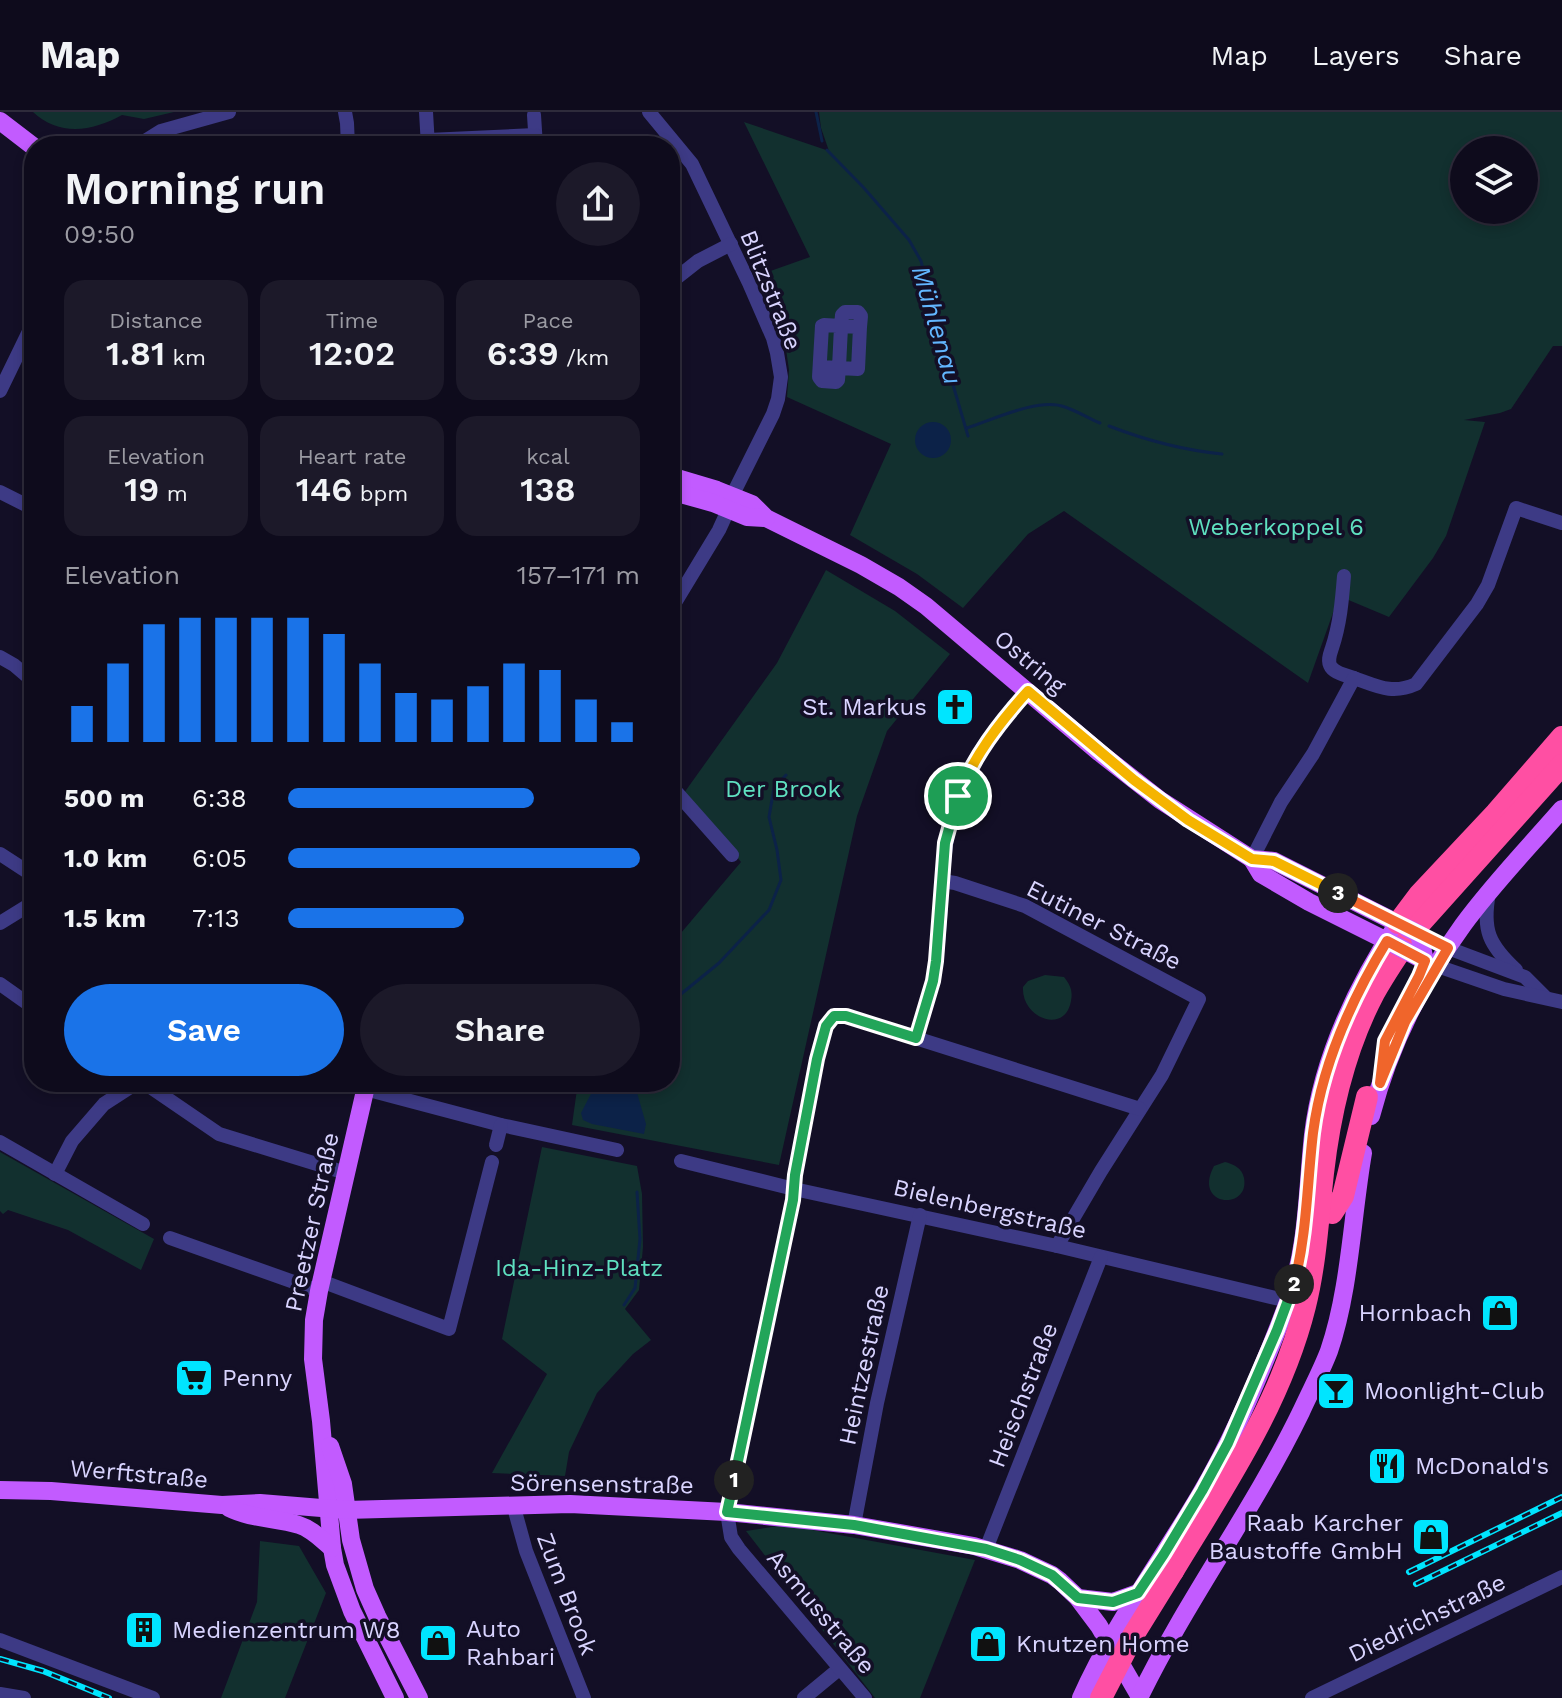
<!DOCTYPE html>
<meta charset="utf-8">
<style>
:root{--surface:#0e0b1c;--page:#1c1929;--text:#f1f3f6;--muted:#9b9ba3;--line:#2e2b3b;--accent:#1a73e8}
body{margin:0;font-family:"Work Sans",sans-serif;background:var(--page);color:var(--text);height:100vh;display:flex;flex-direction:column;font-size:30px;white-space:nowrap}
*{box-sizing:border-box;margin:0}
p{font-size:26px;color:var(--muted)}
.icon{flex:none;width:44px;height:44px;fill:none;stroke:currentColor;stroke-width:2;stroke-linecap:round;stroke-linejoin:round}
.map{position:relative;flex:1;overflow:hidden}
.drawer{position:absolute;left:24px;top:24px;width:656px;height:956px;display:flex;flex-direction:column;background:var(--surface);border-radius:32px;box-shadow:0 4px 12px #0003,0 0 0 2px var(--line)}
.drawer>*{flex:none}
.tools{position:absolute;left:1450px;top:24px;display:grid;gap:16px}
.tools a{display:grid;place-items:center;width:88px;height:88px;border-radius:50%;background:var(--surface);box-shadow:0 4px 12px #0003,0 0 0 2px var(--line);font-size:40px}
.pin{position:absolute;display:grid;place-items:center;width:68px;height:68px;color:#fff;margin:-34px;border:4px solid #fff;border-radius:50%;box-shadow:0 2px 8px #0007}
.km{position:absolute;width:40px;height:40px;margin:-20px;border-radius:50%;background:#222;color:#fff;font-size:22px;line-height:40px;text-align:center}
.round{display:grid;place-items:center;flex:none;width:84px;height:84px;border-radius:42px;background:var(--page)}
.head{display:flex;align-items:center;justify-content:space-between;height:136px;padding:0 40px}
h1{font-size:44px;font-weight:600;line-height:60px}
.metrics{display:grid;grid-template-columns:repeat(3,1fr);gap:12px;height:136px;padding:8px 40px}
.metrics div{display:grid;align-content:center;border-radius:20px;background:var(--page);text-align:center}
.metrics b{font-size:34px;font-weight:600}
.metrics small{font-size:22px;font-weight:400}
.metrics p{font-size:22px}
.chart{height:224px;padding:16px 40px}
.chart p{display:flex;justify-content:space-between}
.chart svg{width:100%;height:144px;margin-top:8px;stroke:var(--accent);stroke-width:6}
.action{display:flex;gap:16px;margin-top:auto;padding:16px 40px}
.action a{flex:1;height:92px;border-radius:48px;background:var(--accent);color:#fff;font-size:32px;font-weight:600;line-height:92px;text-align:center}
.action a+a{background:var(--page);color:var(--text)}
ul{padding:0 40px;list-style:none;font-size:26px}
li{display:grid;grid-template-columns:128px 96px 1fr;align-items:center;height:60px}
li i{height:20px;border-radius:10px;background:var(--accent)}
header{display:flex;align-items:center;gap:48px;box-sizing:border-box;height:112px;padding:0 40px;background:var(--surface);border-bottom:2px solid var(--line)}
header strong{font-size:38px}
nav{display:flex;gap:44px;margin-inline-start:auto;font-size:28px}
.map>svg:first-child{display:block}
</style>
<header>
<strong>Map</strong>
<nav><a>Map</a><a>Layers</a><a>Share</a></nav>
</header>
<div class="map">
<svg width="1562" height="1586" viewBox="0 0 1562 1586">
<rect width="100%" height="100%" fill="#130f26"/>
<!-- green -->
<g fill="#12302f" fill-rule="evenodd">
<path d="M 33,0 L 174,0 L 144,7 L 122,3 C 93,19 60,25 33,0 Z"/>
<path d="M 819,0 L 1562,0 L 1562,234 L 1553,234 L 1511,297 L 1500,301 L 1464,308 L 1485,310 L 1446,424 L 1433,446 L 1389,505 L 1339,484 L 1308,571 L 1064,399 L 1028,422 L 963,496 L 917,462 L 850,423 L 891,332 L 787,285 L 789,258 L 786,237 L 756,164 L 810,145 L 744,10 L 829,39 L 821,16 ZM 1464,38 L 1524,38 L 1524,98 L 1464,98 Z"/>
<polygon points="826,458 895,499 950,542 887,619 857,704 779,1053 572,1013 578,970 670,970 670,834 741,750 684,681 777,551"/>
<path d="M 1045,863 L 1064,865 C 1070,873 1073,878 1071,889 C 1065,923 1021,906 1023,875 L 1028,869 Z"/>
<polygon points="542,1035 637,1054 642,1082 643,1135 639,1178 625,1197 651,1228 633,1242 597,1281 569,1340 565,1364 492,1361 547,1262 502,1227"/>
<polygon points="0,1040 154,1127 141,1158 68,1118 8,1098 3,1102 0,1099"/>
<path d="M 1225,1050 C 1233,1052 1242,1056 1244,1066 C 1250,1099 1192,1095 1214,1054 Z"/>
<polygon points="785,1413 975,1448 920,1586 875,1586 746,1419"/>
<polygon points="260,1429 299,1434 326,1481 285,1586 221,1586 257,1490"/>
</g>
<!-- water -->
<g fill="#0c2248">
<circle cx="933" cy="328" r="18"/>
<polygon points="597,970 634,970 646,1012 644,1022 592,1012 583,1008 581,1001"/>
</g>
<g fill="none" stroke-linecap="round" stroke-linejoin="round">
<!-- stream -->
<g stroke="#0c2248" stroke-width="3">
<polyline points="816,0 822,29"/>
<polyline points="827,38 864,76 909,128 921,149 944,242 968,324"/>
<path d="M 1109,314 C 1145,328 1183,338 1222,342"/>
<path d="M 967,316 C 992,308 1039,285 1065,295 C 1077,299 1088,306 1100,311"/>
<polyline points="670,891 719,851 769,798 781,768 777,738 769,705 774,676 786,663"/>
<polyline points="624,1193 635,1176 640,1127 637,1080"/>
</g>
<!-- minor -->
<g stroke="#3d3a85" stroke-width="14">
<polyline points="345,0 347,11 348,34"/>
<polyline points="426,0 428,34"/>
<polyline points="649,0 692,52 749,171 773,226 777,241 781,265 778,287 773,302 732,384"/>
<polyline points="534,3 536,34"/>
<polyline points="428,28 535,23"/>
<polyline points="137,34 161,19 229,0"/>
<polyline points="670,171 698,149 731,132"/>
<path d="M 820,255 L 858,257 L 860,215 L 824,213 L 822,214 C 821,231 820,248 819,265 L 822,269 L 836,270 L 838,268 C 840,246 840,224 842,203 L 845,200 L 858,200 L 861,204 L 860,215"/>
<polyline points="0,279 34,209"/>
<polyline points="0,380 34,397"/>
<path d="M 1344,464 C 1342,489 1340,512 1332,536 C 1330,542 1327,549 1331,555 C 1335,561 1347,564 1354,566"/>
<polyline points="670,499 719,418 729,396"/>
<polyline points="0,545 14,553 34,570"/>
<polyline points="670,673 732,743"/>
<polyline points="0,742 34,764"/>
<path d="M 1252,747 L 1281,690 L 1313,642 L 1354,566 C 1377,574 1392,583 1416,572 L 1477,492 L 1488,473 L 1516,396 L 1562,411"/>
<polyline points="942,769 955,771 1025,794 1199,887 1162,963 1101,1059 1057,1134"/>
<path d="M 1489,781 C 1482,818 1489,833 1516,858"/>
<polyline points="0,811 34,790"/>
<polyline points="1440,833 1525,865 1545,885"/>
<polyline points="1437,854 1504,877 1562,890"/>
<polyline points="0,872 34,896"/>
<path d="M 916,926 C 924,900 933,875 936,849 C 945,786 937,721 967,663 C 982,632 1005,605 1028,579"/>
<polyline points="143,970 219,1022 346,1061"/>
<polyline points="353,970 365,977 501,1013 617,1038"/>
<polyline points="0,1030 143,1112"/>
<polyline points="496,1033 501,1013"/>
<polyline points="681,1049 794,1077 1057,1134 1288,1189"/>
<polyline points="55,1062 72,1029 104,992 138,970"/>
<polyline points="170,1126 319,1179"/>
<polyline points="321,1169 449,1217 492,1050"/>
<polyline points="513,1392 526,1439 584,1586"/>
<polyline points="854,1413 877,1291 920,1103"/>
<polyline points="986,1437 1101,1145"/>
<polyline points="0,1528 153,1586"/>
<polyline points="0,1582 24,1586"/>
<polyline points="804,1586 839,1557"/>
<polyline points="865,1586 739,1437 731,1425 727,1400 793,1088 795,1063 817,947 826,914 834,904 846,904 1140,997"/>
<polyline points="1312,1586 1562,1465"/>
</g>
<!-- major -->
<g stroke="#c25bff" stroke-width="18">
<polyline points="0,9 34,35"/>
<polyline points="670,364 717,378 752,392 766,406 861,453 899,475 926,494 1100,641 1160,688 1252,747 1274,749 1407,816"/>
<polyline points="670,379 713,391 747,405 766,406"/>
<polyline points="1252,747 1261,762 1309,790 1395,833"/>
<polyline points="367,970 319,1179 314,1208 313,1247 321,1309 332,1436 335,1453 352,1499 395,1586"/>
<path d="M 1371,1004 C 1389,935 1421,871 1463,813 C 1493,772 1529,735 1562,697"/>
<polyline points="330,1334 343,1372 351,1428 365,1477 377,1504 419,1586"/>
<polyline points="0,1378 51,1379 222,1393 260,1391 346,1398 570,1392 727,1400 854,1413 974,1434 1020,1448 1052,1463 1060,1469 1078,1486 1099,1514 1140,1585"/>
<path d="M 229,1396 C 251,1407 276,1406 299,1413 C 312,1417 322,1428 332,1436"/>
<polyline points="1078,1486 1113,1490 1138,1481"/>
<path d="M 1081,1586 C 1113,1514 1160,1451 1200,1383 C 1235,1324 1264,1254 1288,1190 C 1308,1136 1307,1079 1313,1023 C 1322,947 1356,875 1398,811"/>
<path d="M 1139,1586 C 1187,1487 1253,1399 1301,1300 C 1310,1280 1321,1260 1329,1239 C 1350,1178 1352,1104 1363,1041"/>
</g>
<!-- highway -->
<g stroke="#ff4fa3" stroke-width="22">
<polyline points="1398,811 1419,783 1496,701 1562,625"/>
<polyline points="1332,1101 1343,1084 1367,985"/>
<path d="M 1173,1459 C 1224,1375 1281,1291 1305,1194 C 1316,1150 1318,1105 1323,1061 C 1330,1000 1345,936 1374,881 C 1387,858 1402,836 1417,815 L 1562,653"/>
</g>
<defs>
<g id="rail">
<polyline points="1409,1460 1562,1385"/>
<polyline points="1416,1472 1562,1401"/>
<polyline points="0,1547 43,1559 109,1586"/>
</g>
</defs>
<!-- rail casing -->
<use href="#rail" stroke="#00e5ff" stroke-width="6"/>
<!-- rail -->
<use href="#rail" stroke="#130f26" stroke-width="3" stroke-dasharray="9" stroke-linecap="butt"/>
<!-- minor-bridge -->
<polyline stroke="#3d3a85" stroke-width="14" points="1419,822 1438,832"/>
<!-- major-bridge -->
<g stroke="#c25bff" stroke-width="18">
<polyline points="1407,816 1419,822 1425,849"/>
<polyline points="1395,833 1425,849"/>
</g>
<!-- highway-bridge -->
<polyline stroke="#ff4fa3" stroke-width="22" points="1101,1586 1134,1522 1173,1459"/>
</g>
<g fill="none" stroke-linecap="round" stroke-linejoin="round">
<defs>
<polyline id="split-1" points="734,1368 793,1088 795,1063 817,947 826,914 834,904 846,904 916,926 933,869 936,849 945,731 958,684"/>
<polyline id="split-2" points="734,1368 727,1400 854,1413 986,1437 1020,1448 1052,1463 1078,1486 1113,1490 1138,1481 1164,1442 1202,1379 1228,1331 1277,1218 1294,1172"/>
<path id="split-3" d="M 1294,1172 C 1307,1122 1307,1072 1313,1021 C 1322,952 1351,888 1387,829 L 1425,849 L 1419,864 L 1385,929 L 1380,971 L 1405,910 L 1448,836 L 1338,781"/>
<path id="split-4" d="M 958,684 C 974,644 999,611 1028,579 L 1134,668 L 1188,708 L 1252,747 L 1274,749 L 1338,781"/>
</defs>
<!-- split-1 casing -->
<use href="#split-1" stroke="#fff" stroke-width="16"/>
<!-- split-2 casing -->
<use href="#split-2" stroke="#fff" stroke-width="16"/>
<!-- split-3 casing -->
<use href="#split-3" stroke="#fff" stroke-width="16"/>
<!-- split-4 casing -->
<use href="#split-4" stroke="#fff" stroke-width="16"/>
<!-- split-1 -->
<use href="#split-1" stroke="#22a559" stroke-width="10"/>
<!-- split-2 -->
<use href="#split-2" stroke="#22a559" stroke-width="10"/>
<!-- split-3 -->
<use href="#split-3" stroke="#f0652b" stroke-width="10"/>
<!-- split-4 -->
<use href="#split-4" stroke="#f5b400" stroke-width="10"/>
</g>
<!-- icons -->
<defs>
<symbol id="church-square" viewBox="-11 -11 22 22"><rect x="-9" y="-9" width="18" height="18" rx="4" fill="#00e5ff" stroke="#130f26"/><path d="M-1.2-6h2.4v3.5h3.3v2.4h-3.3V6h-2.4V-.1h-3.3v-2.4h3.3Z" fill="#111"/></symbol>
<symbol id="shop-square" viewBox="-11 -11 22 22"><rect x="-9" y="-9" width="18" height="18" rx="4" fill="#00e5ff" stroke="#130f26"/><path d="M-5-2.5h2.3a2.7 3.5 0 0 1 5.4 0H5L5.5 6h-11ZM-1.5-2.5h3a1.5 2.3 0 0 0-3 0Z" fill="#111"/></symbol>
<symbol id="supermarket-square" viewBox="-11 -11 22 22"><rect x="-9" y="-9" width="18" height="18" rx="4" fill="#00e5ff" stroke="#130f26"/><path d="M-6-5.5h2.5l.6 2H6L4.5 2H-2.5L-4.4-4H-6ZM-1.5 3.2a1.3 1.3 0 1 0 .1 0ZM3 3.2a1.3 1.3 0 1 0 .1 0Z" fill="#111"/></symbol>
<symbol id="bar-square" viewBox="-11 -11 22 22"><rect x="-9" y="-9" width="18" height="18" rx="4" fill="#00e5ff" stroke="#130f26"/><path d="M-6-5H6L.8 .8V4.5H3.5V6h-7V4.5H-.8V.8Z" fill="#111"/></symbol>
<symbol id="restaurant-square" viewBox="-11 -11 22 22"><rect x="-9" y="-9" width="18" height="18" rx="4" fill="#00e5ff" stroke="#130f26"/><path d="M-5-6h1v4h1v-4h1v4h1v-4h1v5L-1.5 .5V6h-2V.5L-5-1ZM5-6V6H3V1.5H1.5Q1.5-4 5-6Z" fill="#111"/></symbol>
<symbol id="building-square" viewBox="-11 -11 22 22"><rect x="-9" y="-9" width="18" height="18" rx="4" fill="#00e5ff" stroke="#130f26"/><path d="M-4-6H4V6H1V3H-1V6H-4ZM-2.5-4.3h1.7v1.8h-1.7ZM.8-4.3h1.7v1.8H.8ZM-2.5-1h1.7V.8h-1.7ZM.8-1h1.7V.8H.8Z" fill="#111"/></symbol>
</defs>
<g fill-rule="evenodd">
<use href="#church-square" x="933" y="573" width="44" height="44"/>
<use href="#shop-square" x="1478" y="1179" width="44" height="44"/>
<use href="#supermarket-square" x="172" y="1244" width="44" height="44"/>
<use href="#bar-square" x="1314" y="1257" width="44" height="44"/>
<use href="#restaurant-square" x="1365" y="1332" width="44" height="44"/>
<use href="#shop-square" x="1409" y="1403" width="44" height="44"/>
<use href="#building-square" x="122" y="1496" width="44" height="44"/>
<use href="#shop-square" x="416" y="1509" width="44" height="44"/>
<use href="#shop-square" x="966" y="1510" width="44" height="44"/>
</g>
<g text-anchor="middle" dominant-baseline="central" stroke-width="7" stroke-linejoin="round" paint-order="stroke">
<!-- street labels -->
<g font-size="24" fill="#d9d4ff" stroke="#130f26">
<text transform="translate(771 178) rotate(68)">Blitzstraße</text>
<text transform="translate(1030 550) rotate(40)">Ostring</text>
<text transform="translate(1104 813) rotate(27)">Eutiner Straße</text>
<text transform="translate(990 1097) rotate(13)">Bielenbergstraße</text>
<text transform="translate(312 1110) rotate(-78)">Preetzer Straße</text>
<text transform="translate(864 1253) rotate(-78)">Heintzestraße</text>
<text transform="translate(1023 1283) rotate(-69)">Heischstraße</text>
<text transform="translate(139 1362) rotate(5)">Werftstraße</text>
<text transform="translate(602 1372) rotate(1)">Sörensenstraße</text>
<text transform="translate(567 1482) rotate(69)">Zum Brook</text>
<text transform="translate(821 1500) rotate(50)">Asmusstraße</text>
<text transform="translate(1427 1506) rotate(-26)">Diedrichstraße</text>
</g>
<!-- park labels -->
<g font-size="24" fill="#5fe0c0" stroke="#130f26">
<text x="1276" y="415">Weberkoppel 6</text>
<text x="783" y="677">Der Brook</text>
<text x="579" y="1156">Ida-Hinz-Platz</text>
</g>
<!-- poi labels -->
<g font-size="24" fill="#d9d4ff" stroke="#130f26" text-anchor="start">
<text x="927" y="595" text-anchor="end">St. Markus</text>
<text x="1472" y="1201" text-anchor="end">Hornbach</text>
<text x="222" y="1266">Penny</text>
<text x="1364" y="1279">Moonlight-Club</text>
<text x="1415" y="1354">McDonald's</text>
<text x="1403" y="1411" text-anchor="end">Raab Karcher<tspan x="1403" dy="28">Baustoffe GmbH</tspan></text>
<text x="466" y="1517">Auto<tspan x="466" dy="28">Rahbari</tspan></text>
<text x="172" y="1518">Medienzentrum W8</text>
<text x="1016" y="1532">Knutzen Home</text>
</g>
<!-- water labels -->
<g font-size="26" font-style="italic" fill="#62b6ff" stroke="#130f26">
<text transform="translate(937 213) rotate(74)">Mühlenau</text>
</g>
</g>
</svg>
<div class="tools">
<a><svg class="icon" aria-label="layers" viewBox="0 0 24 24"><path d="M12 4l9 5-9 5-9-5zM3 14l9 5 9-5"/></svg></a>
</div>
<div class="pin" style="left:958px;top:684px;background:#1e9e55"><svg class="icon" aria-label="arrive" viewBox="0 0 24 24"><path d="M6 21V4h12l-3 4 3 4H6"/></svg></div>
<b class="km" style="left:734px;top:1368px">1</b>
<b class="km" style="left:1294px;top:1172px">2</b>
<b class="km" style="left:1338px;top:781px">3</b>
<section class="drawer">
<div class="head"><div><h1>Morning run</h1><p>09:50</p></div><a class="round"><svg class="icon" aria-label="share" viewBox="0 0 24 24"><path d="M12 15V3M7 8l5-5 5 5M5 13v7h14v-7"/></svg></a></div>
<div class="metrics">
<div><p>Distance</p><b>1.81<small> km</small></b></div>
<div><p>Time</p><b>12:02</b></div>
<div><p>Pace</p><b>6:39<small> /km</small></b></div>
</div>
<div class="metrics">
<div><p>Elevation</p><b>19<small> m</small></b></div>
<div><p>Heart rate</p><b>146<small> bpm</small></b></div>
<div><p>kcal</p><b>138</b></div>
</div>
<div class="chart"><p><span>Elevation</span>157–171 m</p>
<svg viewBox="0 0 160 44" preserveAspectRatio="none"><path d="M5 44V33M15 44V20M25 44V8M35 44V6M45 44V6M55 44V6M65 44V6M75 44V11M85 44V20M95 44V29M105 44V31M115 44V27M125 44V20M135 44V22M145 44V31M155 44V38"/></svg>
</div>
<ul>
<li><b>500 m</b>6:38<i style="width:70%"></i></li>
<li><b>1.0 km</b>6:05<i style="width:100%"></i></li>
<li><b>1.5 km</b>7:13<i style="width:50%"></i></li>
</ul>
<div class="action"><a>Save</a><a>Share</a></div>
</section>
</div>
